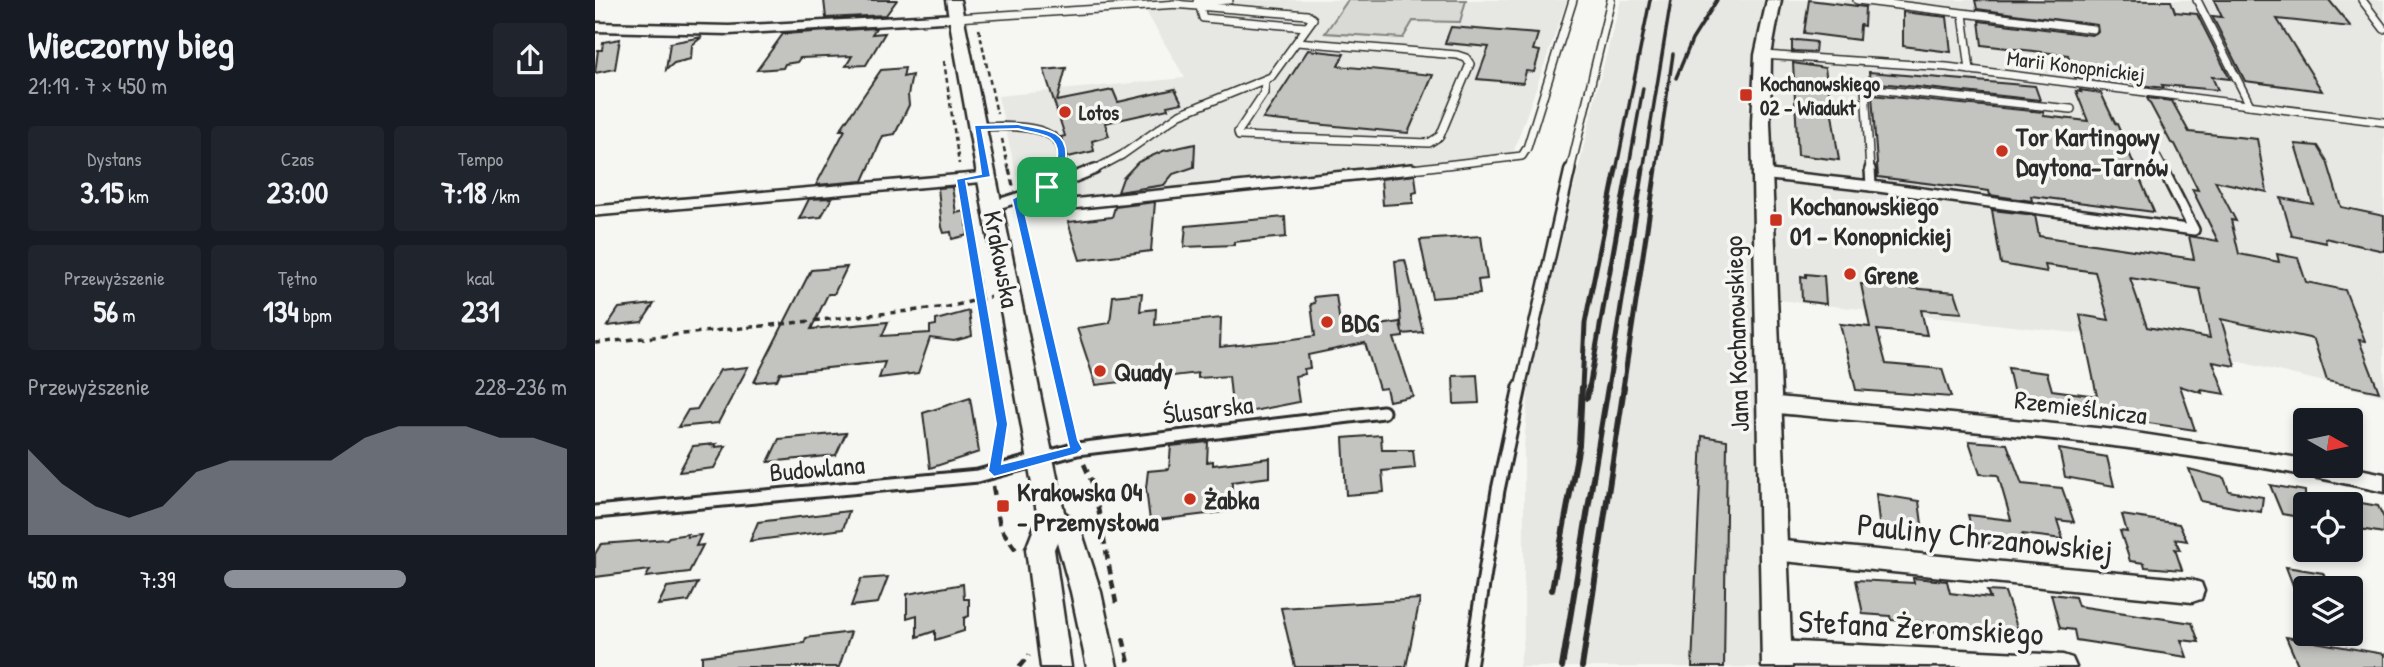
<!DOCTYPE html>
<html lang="pl">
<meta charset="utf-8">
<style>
:root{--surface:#171b24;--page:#20242c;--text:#f1f3f6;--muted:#9ea1a6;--accent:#8c9099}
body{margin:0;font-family:"Patrick Hand",sans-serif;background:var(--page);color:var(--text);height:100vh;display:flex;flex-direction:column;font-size:26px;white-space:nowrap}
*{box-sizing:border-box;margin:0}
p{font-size:23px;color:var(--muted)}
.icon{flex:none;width:38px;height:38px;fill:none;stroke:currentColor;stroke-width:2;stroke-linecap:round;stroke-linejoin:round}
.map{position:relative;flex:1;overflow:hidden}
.side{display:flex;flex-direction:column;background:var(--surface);width:595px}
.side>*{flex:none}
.needle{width:46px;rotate:99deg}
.controls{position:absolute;left:1698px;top:408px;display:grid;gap:14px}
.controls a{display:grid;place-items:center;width:70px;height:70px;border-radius:7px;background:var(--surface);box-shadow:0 4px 10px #0003;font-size:35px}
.pin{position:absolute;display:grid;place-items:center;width:60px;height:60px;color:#fff;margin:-30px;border-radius:14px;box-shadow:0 4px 10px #0006}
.round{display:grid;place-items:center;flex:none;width:74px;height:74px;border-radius:7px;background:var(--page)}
.head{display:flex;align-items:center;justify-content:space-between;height:119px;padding:0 28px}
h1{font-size:38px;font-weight:700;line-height:52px}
.figures{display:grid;grid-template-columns:repeat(3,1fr);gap:10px;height:119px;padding:7px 28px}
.figures div{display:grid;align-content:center;border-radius:7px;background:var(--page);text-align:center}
.figures b{font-size:30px;font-weight:700}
.figures small{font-size:19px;font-weight:400}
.figures p{font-size:19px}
.chart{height:196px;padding:14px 28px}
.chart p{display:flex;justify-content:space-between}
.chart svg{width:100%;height:126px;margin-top:7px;fill:var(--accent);opacity:.7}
ul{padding:0 28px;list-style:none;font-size:23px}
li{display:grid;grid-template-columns:112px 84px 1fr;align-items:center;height:52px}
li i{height:18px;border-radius:9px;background:var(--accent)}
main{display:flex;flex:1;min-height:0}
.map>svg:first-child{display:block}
</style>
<main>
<section class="side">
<div class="head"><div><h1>Wieczorny bieg</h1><p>21:19 · 7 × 450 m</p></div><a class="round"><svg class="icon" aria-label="share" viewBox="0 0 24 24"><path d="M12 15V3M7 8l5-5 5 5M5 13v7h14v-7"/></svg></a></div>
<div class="figures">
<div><p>Dystans</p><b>3.15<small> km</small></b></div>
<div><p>Czas</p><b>23:00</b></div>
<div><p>Tempo</p><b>7:18<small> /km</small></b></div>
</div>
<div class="figures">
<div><p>Przewyższenie</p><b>56<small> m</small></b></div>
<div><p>Tętno</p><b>134<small> bpm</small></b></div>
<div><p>kcal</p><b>231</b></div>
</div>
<div class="chart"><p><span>Przewyższenie</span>228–236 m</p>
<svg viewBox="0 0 160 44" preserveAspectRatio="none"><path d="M0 44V14L10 26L20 34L30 38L40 34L50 22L60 18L70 18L80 18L90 18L100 10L110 6L120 6L130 6L140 10L150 10L160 14V44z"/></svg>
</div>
<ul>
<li><b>450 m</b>7:39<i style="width:53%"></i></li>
</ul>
</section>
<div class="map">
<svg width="1789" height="667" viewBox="0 0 1789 667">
<rect width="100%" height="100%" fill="#f6f6f2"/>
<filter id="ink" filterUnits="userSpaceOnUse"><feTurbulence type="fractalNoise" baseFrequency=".0143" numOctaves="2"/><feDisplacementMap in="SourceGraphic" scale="14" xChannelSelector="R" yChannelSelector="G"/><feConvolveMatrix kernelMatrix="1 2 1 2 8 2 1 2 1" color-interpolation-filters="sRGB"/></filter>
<g filter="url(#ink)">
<!-- built -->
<g fill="#e7e7e3">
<polygon points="564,0 972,0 918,153 431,216 403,96 590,78 545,1"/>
<polygon points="1026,0 1179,0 1153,105 1161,143 1174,667 924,667 929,638 929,449 935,373 943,324 964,252 1002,90"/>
<polygon points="1186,0 1789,0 1789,118 1392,69 1175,54"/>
<polygon points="1175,58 1355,70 1789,125 1789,396 1561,342 1184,300 1179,282 1174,172"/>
</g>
<!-- green -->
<polygon fill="#d9d9d5" stroke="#828280" stroke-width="2" points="753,0 871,0 865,22 818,21 808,38 730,33"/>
<!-- building -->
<g fill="#c3c3c0" stroke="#2b2b2b" stroke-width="2" fill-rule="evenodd">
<polygon points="229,0 302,0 291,15 231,18"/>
<polygon points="1214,0 1270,7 1269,26 1265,25 1264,40 1209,33"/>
<polygon points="1380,0 1576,1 1580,12 1602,14 1635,79 1617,77 1623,90 1567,85 1569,88 1545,85 1544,83 1480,77 1473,55 1387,45 1384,21 1497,35 1503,32 1502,25 1382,9"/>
<polygon points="1619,0 1734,0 1756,27 1682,19 1727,91 1650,81 1617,16 1627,17"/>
<polygon points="1308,12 1352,17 1356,52 1308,46"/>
<polygon points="856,27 943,34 938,50 945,51 939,72 931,71 928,83 882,79 894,47 850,43"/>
<polygon points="281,28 277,34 290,33 271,65 251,66 257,56 205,58 202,62 190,64 188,68 162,70 188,34"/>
<polygon points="107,37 97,45 96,59 79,63 71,70 75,43"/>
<polygon points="25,39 20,69 0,73 3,50 7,50 8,42"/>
<polygon points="1202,40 1221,42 1220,52 1197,51 1197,41"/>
<polygon points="713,50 749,54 743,66 838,75 813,133 668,119"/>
<polygon points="1198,63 1230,68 1244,160 1203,155"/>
<polygon points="310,68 308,77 317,75 313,95 314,105 300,134 288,136 268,181 221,185 250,130 245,130 286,70"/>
<polygon points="471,68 462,101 518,90 523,102 580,89 587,103 572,106 573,109 510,123 514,136 497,141 499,151 473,157 466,137 470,136 449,70"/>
<polygon points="1274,72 1440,86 1445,100 1275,82"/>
<polygon points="1485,90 1506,93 1520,123 1522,124 1559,212 1436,196 1437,201 1395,195 1394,191 1283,177 1277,95 1448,112 1449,116 1493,121 1481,91 1486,92"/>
<path d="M 1552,98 L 1577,101 L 1594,132 L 1662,139 L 1672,192 L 1620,181 L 1641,221 L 1636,220 L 1644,254 L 1684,262 L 1682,254 L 1703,258 L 1711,282 L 1750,290 L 1770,341 L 1764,340 L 1784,392 L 1732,381 L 1719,340 L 1714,338 L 1626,319 L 1640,366 L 1618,362 L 1630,394 L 1606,390 L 1607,393 L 1585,386 L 1600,430 L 1421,403 L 1413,368 L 1452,373 L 1457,390 L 1502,396 L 1485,315 L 1514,320 L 1500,272 L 1450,265 L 1452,272 L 1406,264 L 1397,210 L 1440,215 L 1444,236 L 1599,259 L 1594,236 L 1623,241 L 1597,189 L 1603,190 L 1580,144 L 1576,143 ZM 1535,278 L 1605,289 L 1615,338 L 1552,327 Z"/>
<polygon points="600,144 599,167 578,174 569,185 523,192 528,178 543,162 568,151"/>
<polygon points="1700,144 1723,146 1732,161 1746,207 1789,216 1789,251 1730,238 1731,243 1697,236 1686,198 1718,204"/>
<polygon points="820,175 822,192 818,193 818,203 788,205 786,179"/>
<polygon points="357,187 361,213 370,211 373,235 357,239 356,232 349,233 347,227 343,188"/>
<polygon points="237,198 226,217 204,219 214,199"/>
<polygon points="560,202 556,251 485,260 473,222 517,217 520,207"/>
<polygon points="690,217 691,237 639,242 639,245 589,247 591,226"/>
<polygon points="886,236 892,279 883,280 885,294 837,298 825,240"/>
<polygon points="810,260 828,332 808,334 808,337 799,338 818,396 794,401 791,388 784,389 770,343 713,355 715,368 709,369 710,374 700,376 704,402 638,415 634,376 603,378 603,373 501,385 482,328 515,323 518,296 547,293 545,311 561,309 560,325 626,318 625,347 684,341 720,336 716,304 720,303 719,297 737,295 741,295 746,331 805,322 807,333 800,261"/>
<polygon points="252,267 239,294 233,294 216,329 293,322 287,336 335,333 335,326 341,325 341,320 374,311 377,336 359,341 335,338 323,373 284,378 290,362 185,373 182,380 159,382 216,270"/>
<polygon points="1211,274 1229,276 1231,304 1207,301 1206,276 1211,277"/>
<polygon points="1266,284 1360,292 1367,313 1326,310 1332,335 1282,330 1291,364 1347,369 1356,397 1261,390 1245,324 1275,327"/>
<polygon points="59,304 47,322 12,326 24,308"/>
<polygon points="153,367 123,423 83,427 93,410 102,409 125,370"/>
<polygon points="882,375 884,403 859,404 858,376"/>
<polygon points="375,398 384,452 335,468 328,413"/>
<polygon points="251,433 241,455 173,462 184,439"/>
<polygon points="786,435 787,450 818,450 820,468 787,471 789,492 751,495 748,438"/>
<polygon points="1107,436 1132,440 1129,667 1097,667"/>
<polygon points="1374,441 1412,444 1427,484 1467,488 1479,522 1462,520 1468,539 1427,534 1431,547 1380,542 1373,515 1416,520 1403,475 1385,474"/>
<polygon points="613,442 612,462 618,461 618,465 675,458 675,477 637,482 636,511 555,521 551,488 553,471 574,469 576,446"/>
<polygon points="121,444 119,447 131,446 119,468 84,472 98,446"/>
<polygon points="1464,449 1512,457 1519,486 1470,477"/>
<polygon points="1594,469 1629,478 1634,491 1668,497 1666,512 1606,501"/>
<polygon points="1675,485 1710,491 1710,518 1687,514"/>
<polygon points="1281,494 1324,501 1329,539 1285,532"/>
<polygon points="1755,501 1783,506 1789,518 1789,533 1759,528 1755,520"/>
<polygon points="254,511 248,529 155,541 163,522"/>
<polygon points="1527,515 1584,524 1592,541 1580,539 1585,550 1580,549 1587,570 1550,567 1549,563 1535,561 1525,531 1532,532"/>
<polygon points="93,534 92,537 106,535 101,546 108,545 94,572 51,577 55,570 0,577 0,554 6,544 72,539 74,537"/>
<polygon points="1691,567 1728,573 1735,588 1699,588"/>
<polygon points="293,577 283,603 256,606 266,579"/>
<polygon points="1318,578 1352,581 1355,593 1395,598 1392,591 1410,592 1425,636 1377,633 1378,637 1329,631 1327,622 1296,620 1295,616 1268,614 1261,580 1319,583"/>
<polygon points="103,583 94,601 63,605 72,587"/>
<polygon points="368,584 369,599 374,599 374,616 369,618 369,631 340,640 340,631 322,637 322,615 312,618 312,594"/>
<polygon points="1456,594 1480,597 1483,606 1597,623 1604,642 1586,640 1592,657 1481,640 1479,630 1465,628"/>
<polygon points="825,599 811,667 700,667 686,608"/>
<polygon points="256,632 244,667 107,667 107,656 209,643 211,638"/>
<polygon points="1691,637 1789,654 1789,667 1704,667"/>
</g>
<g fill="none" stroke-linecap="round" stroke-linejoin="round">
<defs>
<g id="service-far2">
<polyline points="1262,0 1498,29"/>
<polyline points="1602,0 1655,105"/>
<polyline points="1767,0 1789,29"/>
<polyline points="602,2 634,0"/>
<polyline points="605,7 608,18 711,27"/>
<polyline points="1368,14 1375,70"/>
<polyline points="361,18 584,4"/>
<polyline points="1168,55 1352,67 1789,122"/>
<polyline points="670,81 669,93 643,132 644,136 834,143 845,136 875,64 871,58 862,55 702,42"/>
<path d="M 382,127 C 411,126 483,120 464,171"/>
<polyline points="1561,156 1569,171"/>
<polyline points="497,171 527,155 585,114 676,77 718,19 712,15 578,4"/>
<polyline points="800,171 927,156 932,148 978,0"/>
<polyline points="975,171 1016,0"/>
<polyline points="1275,171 1270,88 1476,109"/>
</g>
<g id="service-far1">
<polyline points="1166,174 1276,186 1275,169"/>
<polyline points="454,184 465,169"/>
<polyline points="1276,186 1599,230 1568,169"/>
<polyline points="431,196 457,206 817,169"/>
<polyline points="397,206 447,190 500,169"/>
<polyline points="0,211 392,177"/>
<polyline points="925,388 975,169"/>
</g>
<g id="service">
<polyline points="0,512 383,476 482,449 788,412"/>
<polyline points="875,667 903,490 925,387"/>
</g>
<g id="minor">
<polygon points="361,14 367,18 366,21 134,34 0,31 0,23 134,26"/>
<path d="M 1173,396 L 1521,430 L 1710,459 L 1710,466 L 1750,466 L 1789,474 L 1789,492 C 1587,445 1379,432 1173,412 L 1166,409 L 1163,404 L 1166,399 Z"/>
<polygon points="1178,540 1597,580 1606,583 1609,591 1606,599 1597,602 1178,560 1170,557 1166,550 1170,543"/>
<polygon points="1181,641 1468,655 1477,658 1481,667 1181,665 1172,661 1168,653 1172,645"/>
</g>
<g id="tertiary">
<polygon points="351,0 365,0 469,512 482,522 486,530 506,592 522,667 492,667 476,592 462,542 459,549 476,667 446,667 431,549 443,518"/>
<polygon points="1172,0 1186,0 1176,55 1175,123 1197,667 1167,667 1157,123 1160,55"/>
</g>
</defs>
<!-- service-far2 casing -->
<use href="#service-far2" stroke="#2b2b2b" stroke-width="10"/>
<!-- service-far1 casing -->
<use href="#service-far1" stroke="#2b2b2b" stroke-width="14"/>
<!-- service casing -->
<use href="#service" stroke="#2b2b2b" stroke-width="17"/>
<!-- minor casing -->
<use href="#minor" stroke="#2b2b2b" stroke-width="5"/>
<!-- tertiary casing -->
<use href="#tertiary" stroke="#2b2b2b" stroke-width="5"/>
<!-- path-far2 -->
<g stroke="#2b2b2b" stroke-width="2.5" stroke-dasharray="5 3.5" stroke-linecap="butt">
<polyline points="384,29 402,114"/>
<polyline points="349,61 364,164"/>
<polyline points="407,139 414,171"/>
</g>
<!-- path-far1 -->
<g stroke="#2b2b2b" stroke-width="3.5" stroke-dasharray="6 5" stroke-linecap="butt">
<polyline points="414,169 418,186"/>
<polyline points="368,193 401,388"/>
<polyline points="424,211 465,388"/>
<polyline points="0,343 353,307 395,297"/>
</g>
<!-- path -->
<g stroke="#2b2b2b" stroke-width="4.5" stroke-dasharray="9 6" stroke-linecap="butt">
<polyline points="401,387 407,424 402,454"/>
<polyline points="465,387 476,435"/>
<polyline points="489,464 499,487 521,603"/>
<polyline points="398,486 405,527 421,550"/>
<polyline points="528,638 535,667"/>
<polyline points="424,667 434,655"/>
</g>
<!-- service-far2 -->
<use href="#service-far2" stroke="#f6f6f2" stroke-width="7"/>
<!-- service-far1 -->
<use href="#service-far1" stroke="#f6f6f2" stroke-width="9"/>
<!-- service -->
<use href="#service" stroke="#f6f6f2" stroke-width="11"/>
<!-- minor -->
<use href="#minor" fill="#f6f6f2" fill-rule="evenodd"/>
<!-- tertiary -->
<use href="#tertiary" fill="#f6f6f2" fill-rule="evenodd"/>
<!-- rail-far2 -->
<g stroke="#2b2b2b" stroke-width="3.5">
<polyline points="1081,78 1097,40 1122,0"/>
<polyline points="1021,171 1055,0"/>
<polyline points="1033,171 1048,88"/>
<polyline points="1048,171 1076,0"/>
<polyline points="1061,171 1078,54"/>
</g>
<!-- rail-far1 -->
<g stroke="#2b2b2b" stroke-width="5">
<polyline points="987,388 990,323 1021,169"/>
<polyline points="994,388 1033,169"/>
<polyline points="1013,388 1048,169"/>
<polyline points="1028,388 1061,169"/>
</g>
<!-- rail -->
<g stroke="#2b2b2b" stroke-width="6">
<polyline points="992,398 994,387"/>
<polyline points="957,590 984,445 987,387"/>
<polyline points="967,667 1013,387"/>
<polyline points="987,667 1029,387"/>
</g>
</g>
</g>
<!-- route -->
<path fill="#1a73e8" stroke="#fff" stroke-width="2" fill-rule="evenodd" d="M 423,124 C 434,127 451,128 461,134 C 479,145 470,176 457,187 C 449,193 436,197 427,200 L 483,440 L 488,449 L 482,454 L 399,477 L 393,471 L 401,424 L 361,179 L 386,174 L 379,125 ZM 423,129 C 433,132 447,133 455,138 C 470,149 459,178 446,185 C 437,191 425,193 417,199 L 474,447 L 407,464 L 413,424 L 371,181 L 396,177 L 387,130 Z"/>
<!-- markers -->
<g fill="#c8321e" stroke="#f6f6f2" stroke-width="2.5">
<rect x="1144" y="88" width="14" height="14" rx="3.5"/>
<circle cx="470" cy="112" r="7"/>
<circle cx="1407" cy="151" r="7"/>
<rect x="1174" y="213" width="14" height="14" rx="3.5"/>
<circle cx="1255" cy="274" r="7"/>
<circle cx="732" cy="322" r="7"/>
<circle cx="505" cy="371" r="7"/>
<circle cx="595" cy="499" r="7"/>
<rect x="401" y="499" width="14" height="14" rx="3.5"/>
</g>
<g text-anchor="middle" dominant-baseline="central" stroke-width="7" stroke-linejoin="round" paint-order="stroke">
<!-- far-street labels -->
<g font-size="21" fill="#2b2b2b" stroke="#f6f6f2">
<text transform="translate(1481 66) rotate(7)">Marii Konopnickiej</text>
</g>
<!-- far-poi labels -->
<g font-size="21" font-weight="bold" fill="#2b2b2b" stroke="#f6f6f2" text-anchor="start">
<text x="1165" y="83">Kochanowskiego<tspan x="1165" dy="24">02 - Wiadukt</tspan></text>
<text x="484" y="112">Lotos</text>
</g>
<!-- poi labels -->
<g font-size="26" font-weight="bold" fill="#2b2b2b" stroke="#f6f6f2" text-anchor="start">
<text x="1421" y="136">Tor Kartingowy<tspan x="1421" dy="30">Daytona-Tarnów</tspan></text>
<text x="1195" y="205">Kochanowskiego<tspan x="1195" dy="30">01 - Konopnickiej</tspan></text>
<text x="1269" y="274">Grene</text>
<text x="746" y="322">BDG</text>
<text x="519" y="371">Quady</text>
<text x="422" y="491">Krakowska 04<tspan x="422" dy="30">- Przemysłowa</tspan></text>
<text x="609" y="499">Żabka</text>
</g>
<!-- street labels -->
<g font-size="26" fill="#2b2b2b" stroke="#f6f6f2">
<text transform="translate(407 259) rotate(79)">Krakowska</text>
<text transform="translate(1141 334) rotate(-92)">Jana Kochanowskiego</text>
<text transform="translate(1486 407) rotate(7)">Rzemieślnicza</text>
<text transform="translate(613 409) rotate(-7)">Ślusarska</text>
<text transform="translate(222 468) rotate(-5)">Budowlana</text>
</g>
<!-- near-street labels -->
<g font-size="32" fill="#2b2b2b" stroke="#f6f6f2">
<text transform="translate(1390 537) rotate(6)">Pauliny Chrzanowskiej</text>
<text transform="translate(1326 627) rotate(3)">Stefana Żeromskiego</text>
</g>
</g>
</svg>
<div class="controls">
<a><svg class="needle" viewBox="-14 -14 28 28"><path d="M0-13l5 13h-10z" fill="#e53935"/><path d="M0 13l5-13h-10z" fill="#9ea1a6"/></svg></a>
<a><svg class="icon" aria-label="locate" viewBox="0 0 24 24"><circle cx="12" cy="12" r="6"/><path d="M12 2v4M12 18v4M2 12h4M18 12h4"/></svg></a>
<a><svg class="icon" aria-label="layers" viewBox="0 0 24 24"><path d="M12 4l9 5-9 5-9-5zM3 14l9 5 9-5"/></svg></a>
</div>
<div class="pin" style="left:452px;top:187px;background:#1e9e55"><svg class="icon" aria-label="arrive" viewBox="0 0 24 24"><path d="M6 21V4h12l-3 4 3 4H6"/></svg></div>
</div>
</main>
